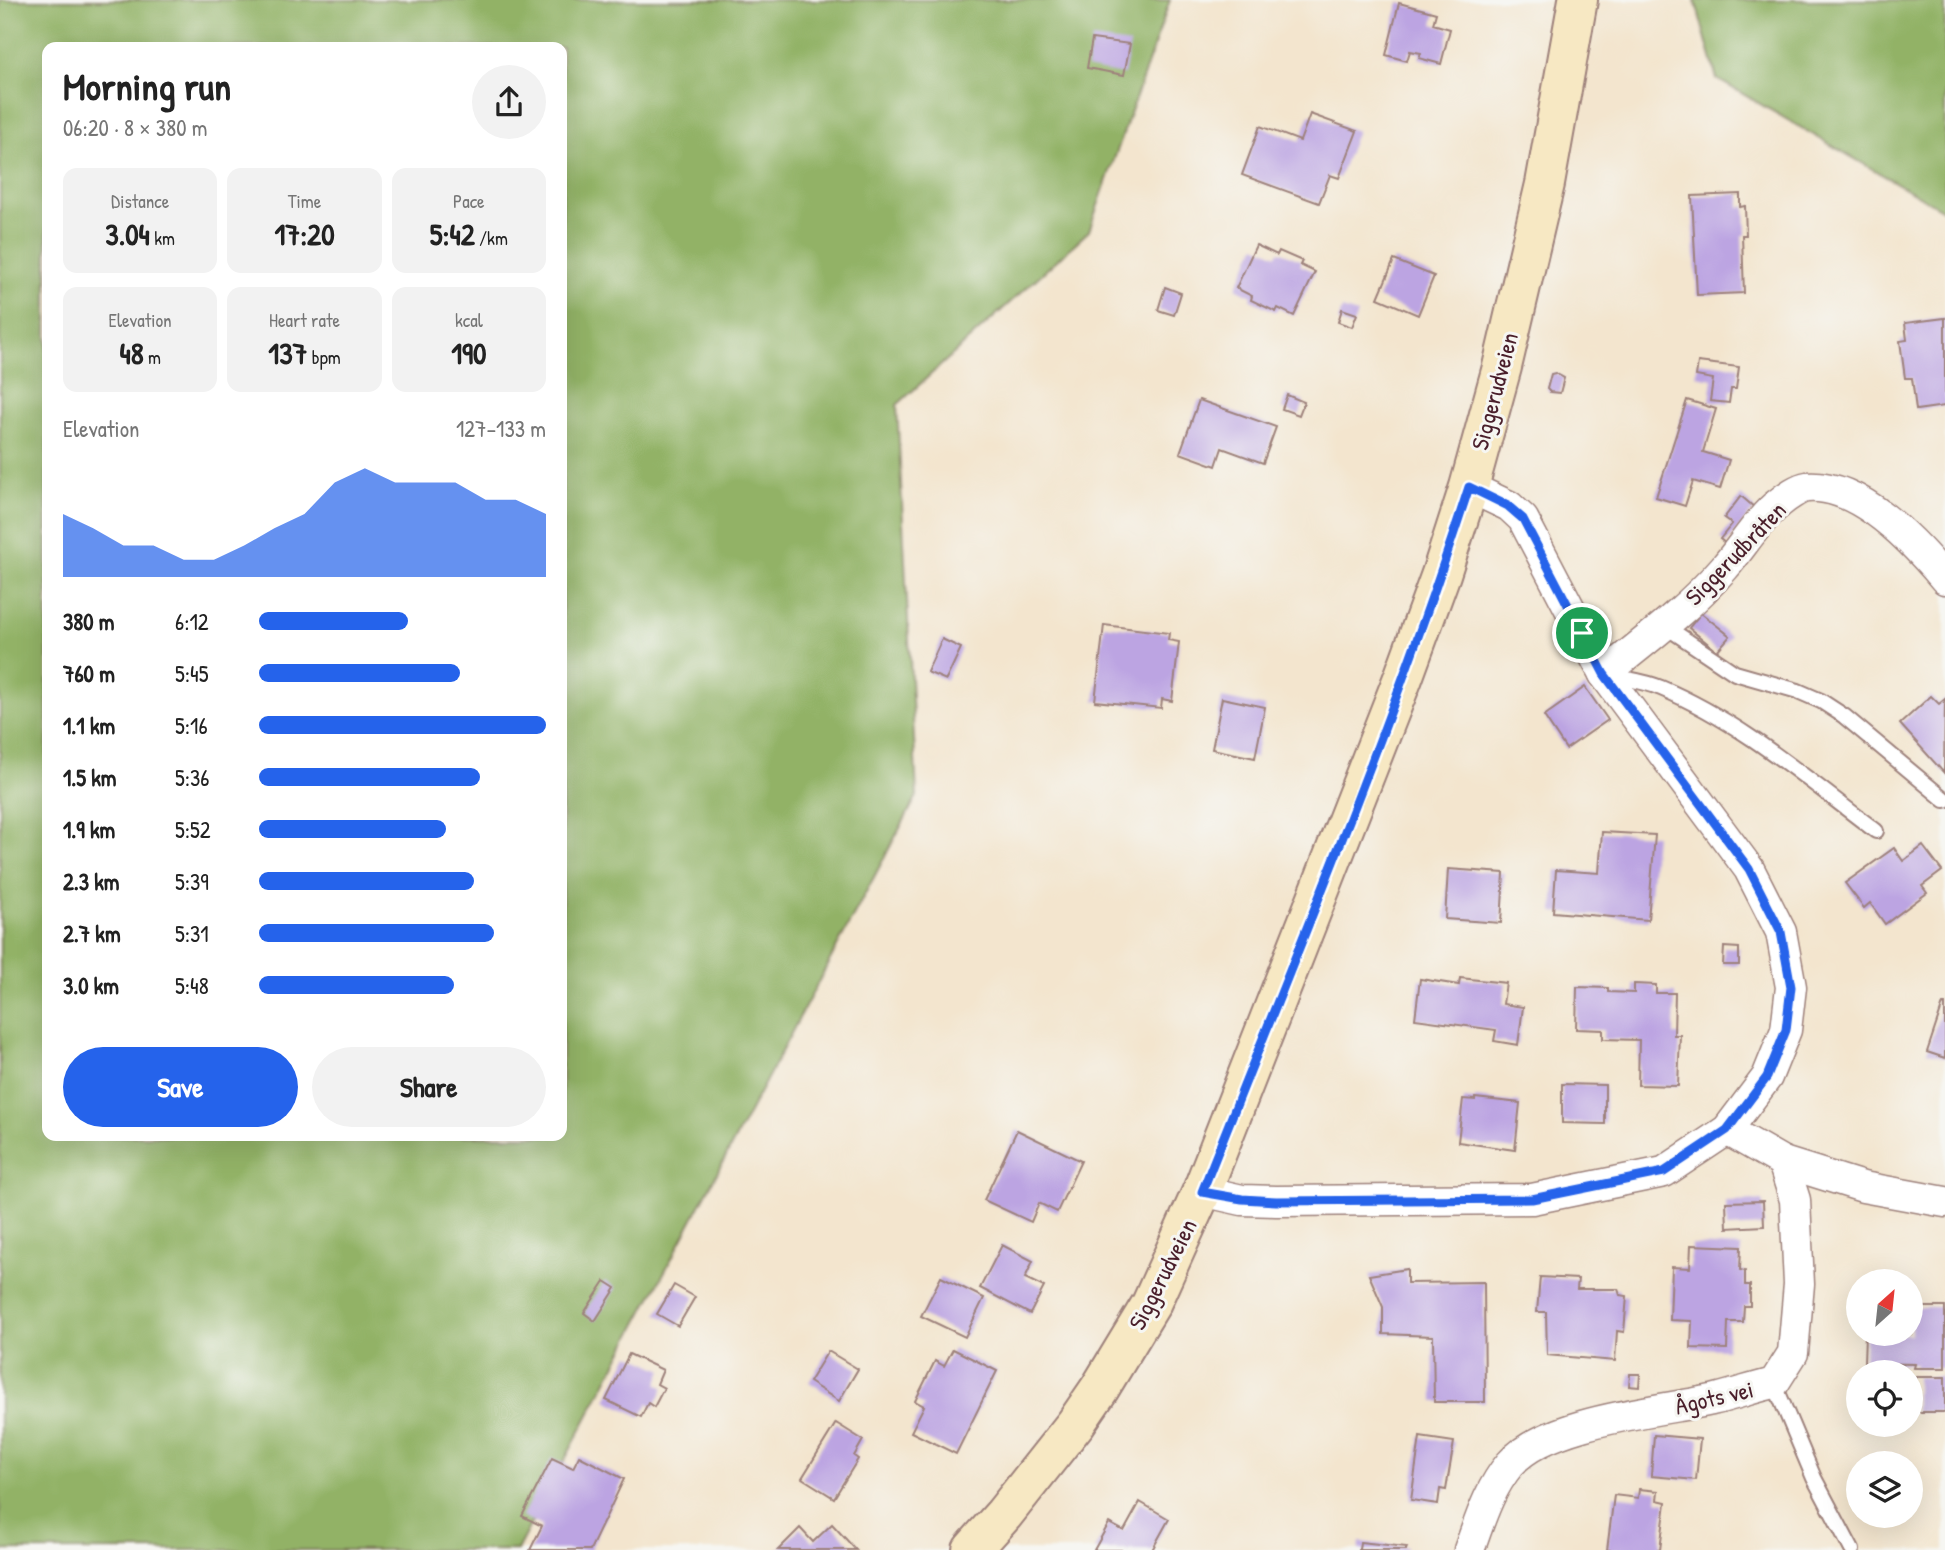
<!DOCTYPE html>
<meta charset="utf-8">
<style>
:root{--surface:#fff;--page:#f2f2f2;--text:#222;--muted:#767676;--accent:#2563eb}
body{margin:0;font-family:"Patrick Hand",sans-serif;background:var(--page);color:var(--text);height:100vh;display:flex;flex-direction:column;font-size:26px;white-space:nowrap}
*{box-sizing:border-box;margin:0}
p{font-size:23px;color:var(--muted)}
.icon{flex:none;width:38px;height:38px;fill:none;stroke:currentColor;stroke-width:2;stroke-linecap:round;stroke-linejoin:round}
.map{position:relative;flex:1;overflow:hidden}
.sheet{position:absolute;left:42px;top:42px;width:525px;height:1099px;display:flex;flex-direction:column;background:var(--surface);border-radius:14px;box-shadow:0 7px 28px #0002}
.sheet>*{flex:none}
.needle{width:46px;rotate:27deg}
.fabs{position:absolute;left:1846px;top:1269px;display:grid;gap:14px}
.fabs a{display:grid;place-items:center;width:77px;height:77px;border-radius:50%;background:var(--surface);box-shadow:0 7px 28px #0002;font-size:35px}
.pin{position:absolute;display:grid;place-items:center;width:60px;height:60px;color:#fff;margin:-30px;border:4px solid #fff;border-radius:50%;box-shadow:0 2px 7px #0007}
.round{display:grid;place-items:center;flex:none;width:74px;height:74px;border-radius:37px;background:var(--page)}
.head{display:flex;align-items:center;justify-content:space-between;height:119px;padding:0 21px}
h1{font-size:38px;font-weight:700;line-height:52px}
.figures{display:grid;grid-template-columns:repeat(3,1fr);gap:10px;height:119px;padding:7px 21px}
.figures div{display:grid;align-content:center;border-radius:14px;background:var(--page);text-align:center}
.figures b{font-size:30px;font-weight:700}
.figures small{font-size:19px;font-weight:400}
.figures p{font-size:19px}
.chart{height:196px;padding:14px 21px}
.chart p{display:flex;justify-content:space-between}
.chart svg{width:100%;height:126px;margin-top:7px;fill:var(--accent);opacity:.7}
.cta{display:flex;gap:14px;margin-top:auto;padding:14px 21px}
.cta a{flex:1;height:80px;border-radius:42px;background:var(--accent);color:#fff;font-size:28px;font-weight:700;line-height:80px;text-align:center}
.cta a+a{background:var(--page);color:var(--text)}
ul{padding:0 21px;list-style:none;font-size:23px}
li{display:grid;grid-template-columns:112px 84px 1fr;align-items:center;height:52px}
li i{height:18px;border-radius:9px;background:var(--accent)}
.map>svg:first-child{display:block}
</style>
<div class="map">
<svg width="1945" height="1550" viewBox="0 0 1945 1550">
<rect width="100%" height="100%" fill="#f6f6f2"/>
<filter id="ink" filterUnits="userSpaceOnUse"><feTurbulence type="fractalNoise" baseFrequency=".0143" numOctaves="2"/><feDisplacementMap in="SourceGraphic" scale="14" xChannelSelector="R" yChannelSelector="G"/><feConvolveMatrix kernelMatrix="1 2 1 2 8 2 1 2 1" color-interpolation-filters="sRGB"/></filter>
<filter id="wash" filterUnits="userSpaceOnUse"><feTurbulence type="fractalNoise" baseFrequency=".00686" numOctaves="4" result="noise"/><feDisplacementMap in="SourceGraphic" scale="28" xChannelSelector="R" yChannelSelector="G"/><feGaussianBlur stdDeviation="1.57" result="paint"/><feColorMatrix in="noise" values="0 0 0 0 0 0 0 0 0 0 0 0 0 0 0 0 0 1.4 0 .05"/><feComposite in="paint" operator="in"/></filter>
<g filter="url(#wash)">
<rect width="100%" height="100%" fill="#f3e5ce"/>
<!-- forest -->
<g fill="#92b266" stroke="#6e6848" stroke-width="2" fill-rule="evenodd">
<path d="M 0,0 L 1170,0 L 1089,231 L 897,405 L 917,796 L 517,1550 L 0,1550 ZM 47,47 L 562,47 L 562,1136 L 47,1136 Z"/>
<polygon points="1695,0 1945,0 1945,211 1717,79"/>
</g>
<g id="blocks">
<!-- building -->
<g fill="#bca4e2">
<polygon points="1399,3 1436,13 1433,24 1450,29 1441,64 1419,58 1421,53 1410,51 1407,61 1386,55"/>
<polygon points="1092,39 1130,44 1124,75 1087,68"/>
<polygon points="1310,114 1357,131 1339,178 1330,175 1319,203 1242,175 1260,126 1300,141"/>
<polygon points="1740,194 1740,207 1745,206 1746,235 1742,235 1744,293 1697,295 1692,196"/>
<polygon points="1256,245 1277,255 1279,251 1302,261 1300,265 1315,272 1294,316 1278,308 1276,312 1251,300 1252,296 1236,288"/>
<polygon points="1394,260 1434,276 1418,315 1378,298"/>
<polygon points="1165,287 1181,293 1174,315 1158,310"/>
<polygon points="1342,309 1357,314 1352,327 1338,322"/>
<polygon points="1945,318 1945,406 1916,410 1912,378 1905,378 1900,341 1907,340 1905,323"/>
<polygon points="1698,362 1739,367 1736,389 1731,389 1729,403 1710,401 1713,379 1696,376"/>
<polygon points="1555,373 1564,378 1560,393 1550,392 1547,389 1551,374"/>
<polygon points="1287,395 1304,402 1299,415 1282,409"/>
<polygon points="1199,400 1276,427 1263,463 1222,448 1216,466 1180,453"/>
<polygon points="1687,400 1716,409 1703,452 1729,460 1720,489 1693,481 1685,506 1656,497"/>
<polygon points="1741,496 1755,508 1726,544 1720,539 1732,524 1724,518"/>
<polygon points="1701,613 1730,636 1717,651 1689,628"/>
<polygon points="1104,625 1169,633 1168,640 1179,642 1172,701 1162,699 1161,708 1095,701"/>
<polygon points="942,639 961,648 946,680 927,672"/>
<polygon points="1585,687 1608,720 1566,749 1544,716"/>
<polygon points="1931,696 1939,704 1945,699 1944,773 1900,724"/>
<polygon points="1222,698 1265,707 1255,758 1212,749"/>
<polygon points="1602,832 1655,835 1648,920 1553,912 1556,870 1599,873"/>
<polygon points="1923,846 1942,871 1922,886 1927,893 1885,924 1870,903 1864,908 1845,883 1894,848 1903,861"/>
<polygon points="1448,869 1504,873 1501,923 1445,919"/>
<polygon points="1724,947 1739,948 1739,965 1723,965"/>
<polygon points="1460,978 1506,983 1503,1004 1523,1007 1518,1045 1494,1041 1496,1030 1415,1019 1420,979 1459,985"/>
<polygon points="1634,984 1656,985 1656,993 1675,993 1674,1035 1680,1035 1678,1086 1638,1085 1639,1040 1603,1039 1603,1030 1576,1029 1577,987 1608,988 1608,992 1634,993"/>
<polygon points="1943,1004 1945,1004 1945,1058 1927,1052"/>
<polygon points="1562,1084 1605,1085 1605,1124 1562,1123"/>
<polygon points="1475,1098 1520,1103 1515,1150 1458,1142 1463,1099 1475,1100"/>
<polygon points="1017,1130 1081,1161 1057,1212 1039,1203 1031,1222 984,1200"/>
<polygon points="1763,1201 1764,1226 1727,1228 1726,1202"/>
<polygon points="1002,1245 1033,1261 1025,1278 1044,1287 1030,1314 980,1288"/>
<polygon points="1691,1245 1741,1247 1740,1270 1745,1271 1745,1285 1750,1285 1750,1306 1744,1306 1743,1322 1728,1322 1727,1349 1691,1348 1692,1321 1670,1320 1672,1267 1690,1268"/>
<polygon points="1407,1269 1407,1283 1484,1282 1485,1402 1434,1402 1433,1336 1383,1334 1383,1307 1369,1275"/>
<polygon points="941,1277 984,1298 965,1337 921,1316"/>
<polygon points="1540,1277 1578,1279 1577,1289 1618,1289 1620,1295 1627,1296 1624,1332 1617,1331 1615,1361 1547,1355 1546,1312 1537,1312"/>
<polygon points="605,1281 616,1288 595,1321 584,1313"/>
<polygon points="674,1285 695,1297 678,1326 657,1314"/>
<polygon points="1911,1307 1945,1307 1945,1368 1914,1368 1915,1364 1864,1363 1865,1334 1911,1334"/>
<polygon points="953,1349 997,1371 956,1454 911,1432 924,1406 915,1401 935,1361 944,1366"/>
<polygon points="828,1351 858,1369 839,1401 809,1382"/>
<polygon points="629,1354 663,1370 657,1384 664,1388 654,1407 648,1403 641,1417 606,1400"/>
<polygon points="1630,1374 1640,1374 1639,1387 1629,1386"/>
<rect x="1916" y="1377" width="29" height="35"/>
<polygon points="836,1423 863,1440 854,1456 858,1459 834,1498 802,1478"/>
<polygon points="1654,1435 1700,1439 1696,1480 1651,1476"/>
<polygon points="1420,1437 1454,1442 1446,1490 1440,1489 1438,1504 1411,1500"/>
<polygon points="579,1456 624,1479 590,1550 530,1550 542,1526 522,1516 552,1458 573,1468"/>
<polygon points="1639,1489 1658,1491 1657,1500 1666,1502 1660,1550 1607,1550 1614,1495 1638,1498"/>
<polygon points="1140,1502 1169,1519 1152,1550 1094,1550 1109,1523 1124,1531"/>
<polygon points="832,1524 856,1550 778,1550 800,1528 813,1542"/>
<polygon points="1360,1542 1407,1547 1406,1550 1359,1550"/>
</g>
</g>
</g>
<g filter="url(#ink)">
<use href="#blocks" fill-opacity="0" stroke="#9e827c" stroke-width="2"/>
<g fill="none" stroke-linecap="round" stroke-linejoin="round">
<defs>
<g id="service">
<polyline points="1665,626 1735,673 1798,691 1821,701 1844,716 1945,800"/>
<path d="M 1608,675 C 1625,679 1645,681 1661,688 C 1740,721 1808,780 1876,831"/>
<polyline points="1774,1383 1814,1478 1852,1550"/>
</g>
<g id="minor">
<path d="M 1604,674 C 1645,641 1689,608 1724,568 C 1740,550 1761,516 1779,503 C 1786,497 1799,488 1807,487 C 1859,483 1914,542 1945,579"/>
<polyline points="1783,1162 1863,1187 1945,1202"/>
<polyline points="1202,1191 1242,1200 1276,1201 1532,1199 1664,1172 1727,1130 1767,1077 1786,1030 1791,987 1781,932 1749,869 1604,674 1523,519 1509,506 1469,487"/>
<path d="M 1469,1550 C 1480,1520 1489,1489 1510,1464 C 1547,1421 1658,1411 1712,1400 C 1733,1395 1753,1388 1774,1383 L 1793,1353 L 1799,1284 L 1795,1200 L 1783,1162 L 1727,1130"/>
</g>
<polyline id="secondary" points="972,1550 1004,1514 1076,1423 1100,1388 1151,1304 1202,1191 1403,678 1441,574 1469,487 1502,367 1545,184 1578,0"/>
</defs>
<!-- service casing -->
<use href="#service" stroke="#9e827c" stroke-width="18"/>
<!-- minor casing -->
<use href="#minor" stroke="#9e827c" stroke-width="33"/>
<!-- secondary casing -->
<use href="#secondary" stroke="#9e827c" stroke-width="42"/>
<!-- service -->
<use href="#service" stroke="#fff" stroke-width="14"/>
<!-- minor -->
<use href="#minor" stroke="#fff" stroke-width="30"/>
<!-- secondary -->
<use href="#secondary" stroke="#f7e8c3" stroke-width="38"/>
</g>
</g>
<g fill="none" stroke-linecap="round" stroke-linejoin="round" filter="url(#ink)">
<defs>
<path id="route" d="M 1469,487 L 1508,506 L 1523,519 L 1604,674 L 1749,869 L 1781,932 L 1791,987 L 1786,1030 L 1767,1077 L 1727,1130 L 1664,1172 L 1532,1199 L 1276,1201 L 1242,1199 L 1202,1192 C 1294,958 1392,726 1469,487 Z"/>
</defs>
<!-- route casing -->
<use href="#route" stroke="#fff" stroke-width="14"/>
<!-- route -->
<use href="#route" stroke="#2563eb" stroke-width="9"/>
</g>
<g text-anchor="middle" dominant-baseline="central" stroke-width="6" stroke-linejoin="round" paint-order="stroke">
<!-- street labels -->
<g font-size="24" fill="#4a1f2b" stroke="#f6f6f2">
<text transform="translate(1494 391) rotate(-75)">Siggerudveien</text>
<text transform="translate(1735 553) rotate(-46)">Siggerudbråten</text>
<text transform="translate(1162 1274) rotate(-63)">Siggerudveien</text>
<text transform="translate(1714 1397) rotate(-13)">Ågots vei</text>
</g>
</g>
</svg>
<div class="fabs">
<a><svg class="needle" viewBox="-14 -14 28 28"><path d="M0-13l5 13h-10z" fill="#e53935"/><path d="M0 13l5-13h-10z" fill="#767676"/></svg></a>
<a><svg class="icon" aria-label="locate" viewBox="0 0 24 24"><circle cx="12" cy="12" r="6"/><path d="M12 2v4M12 18v4M2 12h4M18 12h4"/></svg></a>
<a><svg class="icon" aria-label="layers" viewBox="0 0 24 24"><path d="M12 4l9 5-9 5-9-5zM3 14l9 5 9-5"/></svg></a>
</div>
<div class="pin" style="left:1582px;top:633px;background:#1e9e55"><svg class="icon" aria-label="arrive" viewBox="0 0 24 24"><path d="M6 21V4h12l-3 4 3 4H6"/></svg></div>
<section class="sheet">
<div class="head"><div><h1>Morning run</h1><p>06:20 · 8 × 380 m</p></div><a class="round"><svg class="icon" aria-label="share" viewBox="0 0 24 24"><path d="M12 15V3M7 8l5-5 5 5M5 13v7h14v-7"/></svg></a></div>
<div class="figures">
<div><p>Distance</p><b>3.04<small> km</small></b></div>
<div><p>Time</p><b>17:20</b></div>
<div><p>Pace</p><b>5:42<small> /km</small></b></div>
</div>
<div class="figures">
<div><p>Elevation</p><b>48<small> m</small></b></div>
<div><p>Heart rate</p><b>137<small> bpm</small></b></div>
<div><p>kcal</p><b>190</b></div>
</div>
<div class="chart"><p><span>Elevation</span>127–133 m</p>
<svg viewBox="0 0 160 44" preserveAspectRatio="none"><path d="M0 44V22L10 27L20 33L30 33L40 38L50 38L60 33L70 27L80 22L90 11L100 6L110 11L120 11L130 11L140 17L150 17L160 22V44z"/></svg>
</div>
<ul>
<li><b>380 m</b>6:12<i style="width:52%"></i></li>
<li><b>760 m</b>5:45<i style="width:70%"></i></li>
<li><b>1.1 km</b>5:16<i style="width:100%"></i></li>
<li><b>1.5 km</b>5:36<i style="width:77%"></i></li>
<li><b>1.9 km</b>5:52<i style="width:65%"></i></li>
<li><b>2.3 km</b>5:39<i style="width:75%"></i></li>
<li><b>2.7 km</b>5:31<i style="width:82%"></i></li>
<li><b>3.0 km</b>5:48<i style="width:68%"></i></li>
</ul>
<div class="cta"><a>Save</a><a>Share</a></div>
</section>
</div>
